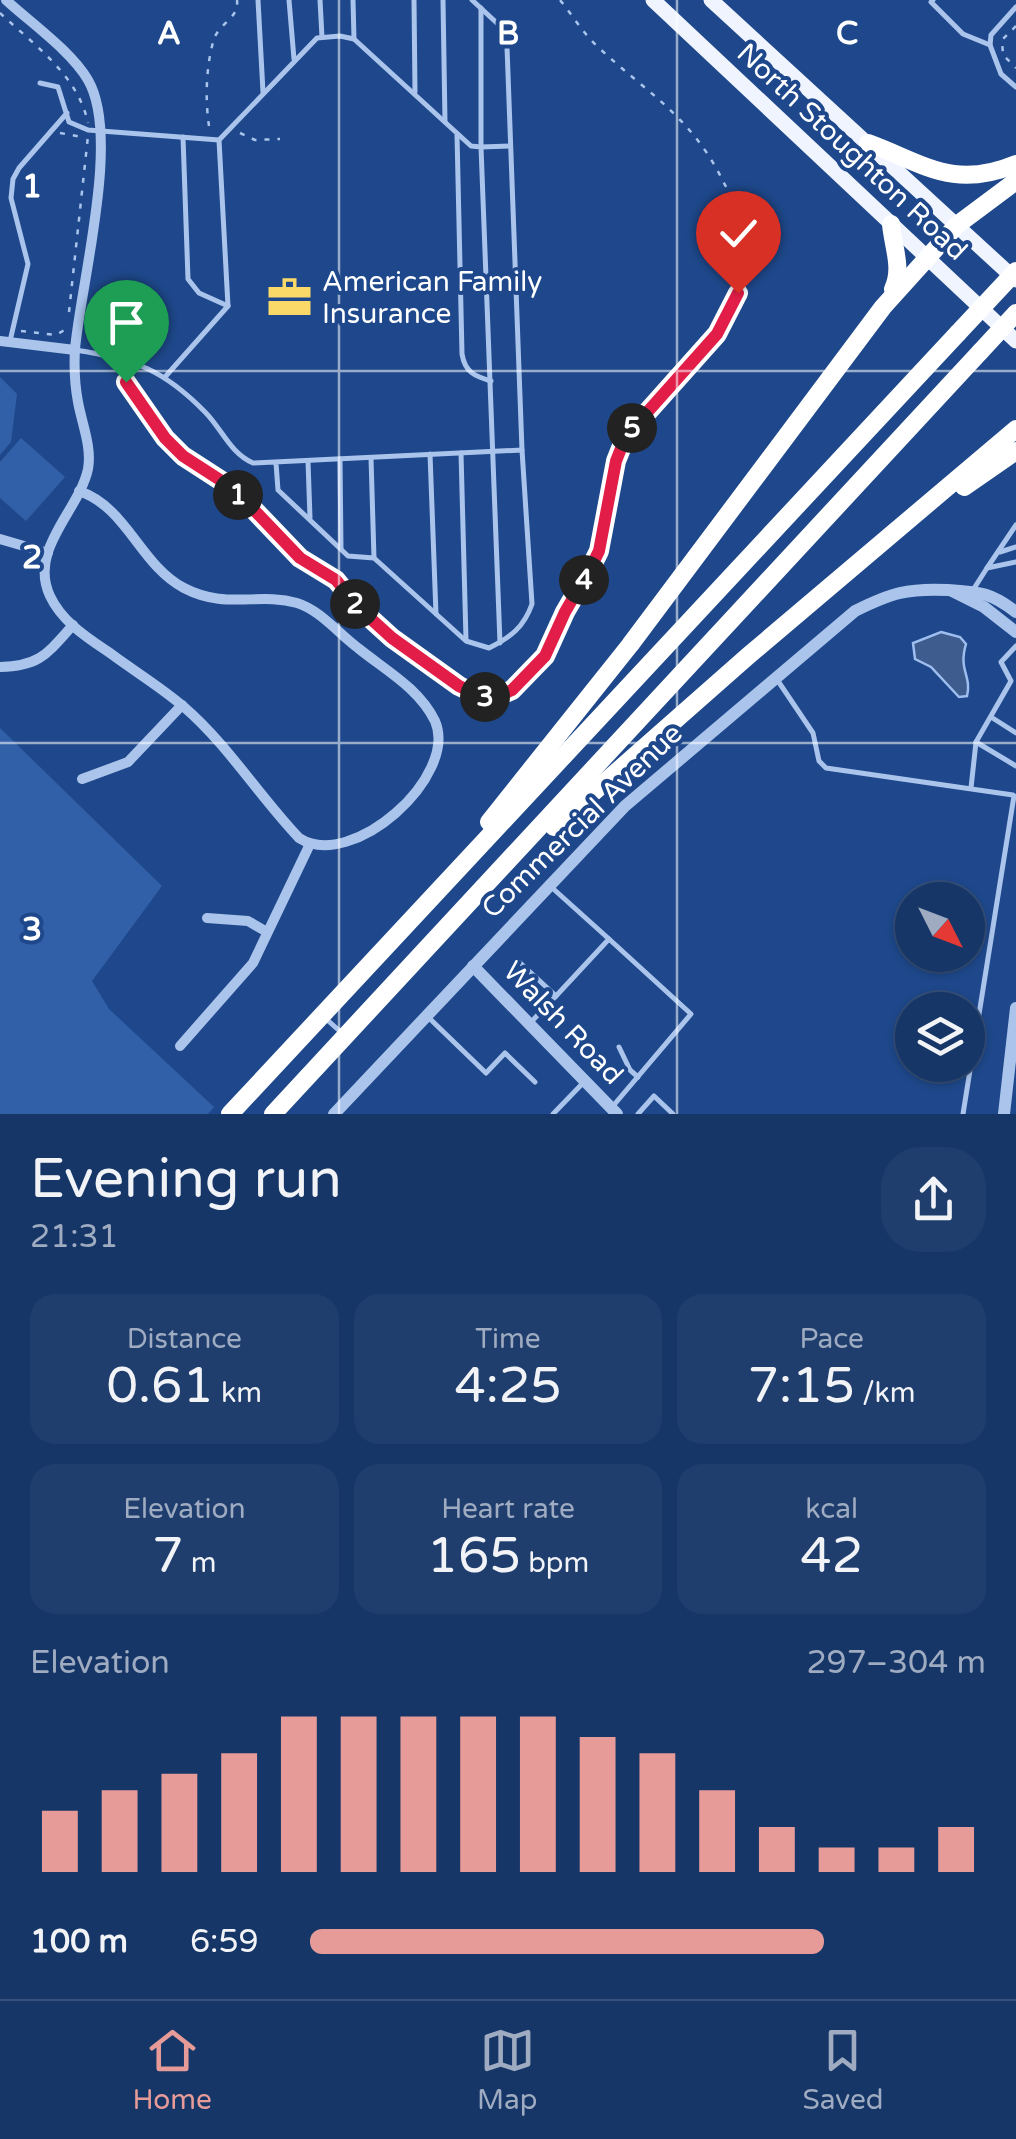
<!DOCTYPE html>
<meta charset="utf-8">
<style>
:root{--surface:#163668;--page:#1f3e6e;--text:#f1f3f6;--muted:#9eabc0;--line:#35507c;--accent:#e69b98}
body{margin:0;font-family:"Varela Round",sans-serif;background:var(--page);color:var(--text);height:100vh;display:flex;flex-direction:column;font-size:38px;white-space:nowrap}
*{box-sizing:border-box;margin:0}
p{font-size:32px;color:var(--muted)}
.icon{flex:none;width:55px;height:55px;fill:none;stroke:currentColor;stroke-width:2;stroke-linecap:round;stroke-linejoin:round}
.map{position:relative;height:1114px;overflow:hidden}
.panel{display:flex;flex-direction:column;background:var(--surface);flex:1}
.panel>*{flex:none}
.needle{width:65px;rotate:132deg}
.tools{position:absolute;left:895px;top:882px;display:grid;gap:20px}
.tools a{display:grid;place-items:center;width:90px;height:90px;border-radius:50%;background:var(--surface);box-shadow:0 2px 8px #0004,0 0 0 2px var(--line);font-size:50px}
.pin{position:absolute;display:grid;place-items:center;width:85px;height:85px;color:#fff;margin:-102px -42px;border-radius:50% 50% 50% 0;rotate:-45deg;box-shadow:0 0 10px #0007}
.pin .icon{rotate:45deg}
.km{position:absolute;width:50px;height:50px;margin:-25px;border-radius:50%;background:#222;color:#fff;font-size:28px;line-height:50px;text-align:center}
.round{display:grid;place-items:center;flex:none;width:105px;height:105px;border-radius:40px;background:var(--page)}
.summary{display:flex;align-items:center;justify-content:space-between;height:170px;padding:0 30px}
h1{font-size:55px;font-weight:600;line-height:75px}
.metrics{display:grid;grid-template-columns:repeat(3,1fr);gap:15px;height:170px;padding:10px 30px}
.metrics div{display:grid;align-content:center;border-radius:25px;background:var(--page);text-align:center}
.metrics b{font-size:50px;font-weight:600}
.metrics small{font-size:28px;font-weight:400}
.metrics p{font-size:28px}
.chart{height:280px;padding:20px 30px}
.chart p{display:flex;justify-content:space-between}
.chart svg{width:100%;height:180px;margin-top:10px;stroke:var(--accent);stroke-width:6}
ul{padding:0 30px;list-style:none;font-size:32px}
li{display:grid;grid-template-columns:160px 120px 1fr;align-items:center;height:75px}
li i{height:25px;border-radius:12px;background:var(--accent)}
.dock{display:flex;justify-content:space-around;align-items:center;height:140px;border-top:2px solid var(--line);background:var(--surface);font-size:28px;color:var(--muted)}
.dock a{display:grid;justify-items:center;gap:5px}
.dock .current{color:var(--accent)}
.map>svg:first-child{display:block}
</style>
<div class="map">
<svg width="1016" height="1114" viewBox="0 0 1016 1114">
<rect width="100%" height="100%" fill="#1e488b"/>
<!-- green -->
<g fill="#3160a9">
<polygon points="0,377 17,394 11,442 0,455"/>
<polygon points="21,438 65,477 26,521 0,498 0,462"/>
<polygon points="0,728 162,886 92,981 109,1009 214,1107 208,1114 0,1114"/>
</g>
<!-- water -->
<path fill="#3e5c8e" stroke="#9dbeee" stroke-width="2.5" d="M 941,632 L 960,637 L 966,644 C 958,671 972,675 967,696 L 959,697 L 931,667 L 915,659 L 913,643 Z"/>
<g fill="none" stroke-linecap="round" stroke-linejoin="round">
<!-- path -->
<g stroke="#aac4ec" stroke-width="2.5" stroke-dasharray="5 8" stroke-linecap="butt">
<path d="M 0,13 C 34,45 78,75 88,123"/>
<polyline points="1016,26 1002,40 1003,55 1016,68"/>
<path d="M 209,126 C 205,99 206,65 214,39 C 220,22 239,19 237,0"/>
<polyline points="60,133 82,137"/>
<polyline points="240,133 255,140 280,139"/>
<polyline points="69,312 88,136"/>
<polyline points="21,331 56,335 66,329"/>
<path d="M 124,366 C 126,392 148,417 164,437 C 186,464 214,470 236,492 C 257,513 274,539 298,557 C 309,565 321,567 331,576 C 342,585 350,599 361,609 C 385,633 464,706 498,696 C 537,685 549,642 566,611 C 577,591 591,572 599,551 C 612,514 606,468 627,434 C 675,356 770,323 738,211 C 734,199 726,188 721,177 C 689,115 646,92 598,47 C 583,33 573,16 560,0"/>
</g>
<!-- service -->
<g stroke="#aac4ec" stroke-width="5">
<polyline points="258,0 263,92"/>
<polyline points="289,0 294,59"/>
<polyline points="320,0 322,37"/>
<polyline points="353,0 354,39"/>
<polyline points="414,0 415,92"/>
<polyline points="443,0 445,122"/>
<polyline points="472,0 499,25 507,47 522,450"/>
<polyline points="933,0 931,2 963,34 990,45 1001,74 1016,87"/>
<polyline points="481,8 481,147 510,146"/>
<polyline points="990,45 991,35 1016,7"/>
<polyline points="40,83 58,87 69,122 88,130 219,140"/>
<path d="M 457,135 L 462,354 C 465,372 474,376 491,381"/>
<polyline points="183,137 188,279 199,293 228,306"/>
<polyline points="10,341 28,264 11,198 13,179 19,168 67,113"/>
<path d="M 75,350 C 134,359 163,369 205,412 C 222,429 230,453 253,463 L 522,450 L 532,604 C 524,627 511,637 489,648 L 466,641 L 374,558 L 348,556 L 278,490 L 276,463"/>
<polyline points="165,377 228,306 219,140 317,38 340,36 354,39 471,146 481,147 500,643"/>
<polyline points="461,453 466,640"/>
<polyline points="430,454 436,614"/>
<polyline points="371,458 374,558"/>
<polyline points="340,459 341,549"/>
<polyline points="308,461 310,518"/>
<polyline points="1000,552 1016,547"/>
<polyline points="987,568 1016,525"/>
<polyline points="973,590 987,568 1016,562"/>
<polyline points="776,678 813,733 819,761 826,768 1013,795"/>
<polyline points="991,717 1016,733"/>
<polyline points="976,742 1016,766"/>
<polyline points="971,788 976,742 1011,681 1001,662 1016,646"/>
<polyline points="549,885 609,939 556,996"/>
<polyline points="609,939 691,1014 613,1106"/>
<polyline points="517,960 556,996 532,1021"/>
<polyline points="428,1017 486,1073 505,1053 535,1082"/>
<polyline points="325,1018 343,1034"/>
<polyline points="619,1047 630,1070 638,1077"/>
<polyline points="553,1114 583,1083"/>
<polyline points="638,1114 654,1096 673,1114"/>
<polyline points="963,1114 1014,796"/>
</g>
<!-- minor -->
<g stroke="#aac4ec" stroke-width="10">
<path d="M 6,0 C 31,23 71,51 88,80 C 121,137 81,282 75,349 C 74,366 75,386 78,402 C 82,424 92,447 88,469 C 79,511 28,549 50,596 C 62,622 88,638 110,653 C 134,671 161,687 184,707 C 228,745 259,796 299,838 C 352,872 459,776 435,721 C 419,688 385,670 358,648 C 339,634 320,610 297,603 C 258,592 226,610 184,588 C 140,565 127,507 79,491"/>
<polyline points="0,341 75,350"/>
<polyline points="0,539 48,553"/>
<path d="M 0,667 C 40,666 47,654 73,625"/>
<polyline points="82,779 128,762 182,705"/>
<polyline points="207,918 248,921 267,932"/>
<polyline points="180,1046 253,963 310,844"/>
</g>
<!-- tertiary -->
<g stroke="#aac4ec" stroke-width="12">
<polyline points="952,591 984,607 1016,632"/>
<polyline points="473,966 617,1114"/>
<path d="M 334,1114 L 625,806 L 855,611 C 891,593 908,588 948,590 C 979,592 990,592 1016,612"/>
<polyline points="1004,1114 1016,1008"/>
</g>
<!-- primary -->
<g stroke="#eff4ff" stroke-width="15">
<polyline points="653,0 1016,341"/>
<polyline points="711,0 1016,280"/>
</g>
<!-- motorway -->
<g stroke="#fff" stroke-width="18">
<path d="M 868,143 C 925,164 953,190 1016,164"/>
<path d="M 891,224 C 893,247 903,268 893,289"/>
<polyline points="964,487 1016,451"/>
<polyline points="489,822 630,645 883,307 957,225 1016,181"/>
<polyline points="554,827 748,656 1016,429"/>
<polyline points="230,1114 958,333"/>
<polyline points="273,1114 980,352"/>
</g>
<!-- motorway-bridge -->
<g stroke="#fff" stroke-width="18">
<polyline points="958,333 1016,271"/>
<polyline points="980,352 1016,313"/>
</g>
</g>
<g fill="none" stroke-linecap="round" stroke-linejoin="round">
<defs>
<polyline id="route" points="126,382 165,438 183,456 234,489 300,558 336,580 359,608 392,638 459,686 480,696 494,698 512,690 545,656 565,612 590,569 599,551 616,461 626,436 717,334 738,293"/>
</defs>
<!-- route casing -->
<use href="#route" stroke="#fff" stroke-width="20"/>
<!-- route -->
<use href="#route" stroke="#e11d48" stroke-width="12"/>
</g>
<!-- grid -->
<path fill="none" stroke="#fff" stroke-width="2.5" stroke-opacity="0.55" d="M 339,0 L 339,1114M 677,0 L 677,1114M 0,371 L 1016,371M 0,743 L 1016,743"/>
<!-- icons -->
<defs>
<symbol id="office-bare" viewBox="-9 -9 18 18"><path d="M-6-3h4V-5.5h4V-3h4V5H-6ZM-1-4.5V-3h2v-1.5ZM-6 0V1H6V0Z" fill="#fbd969" stroke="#1e488b" stroke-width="2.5" paint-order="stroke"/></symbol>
</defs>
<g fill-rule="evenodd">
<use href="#office-bare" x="258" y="266" width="63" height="63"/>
</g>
<g text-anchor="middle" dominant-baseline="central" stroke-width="8" stroke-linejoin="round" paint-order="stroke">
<!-- street labels -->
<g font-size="28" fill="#fff" stroke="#1e488b">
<text transform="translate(852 152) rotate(43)">North Stoughton Road</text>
<text transform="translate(582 821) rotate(-44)">Commercial Avenue</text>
<text transform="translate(563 1023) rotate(46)">Walsh Road</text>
</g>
<!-- poi labels -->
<g font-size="28" fill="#fff" stroke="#1e488b" text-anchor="start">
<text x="322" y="282">American Family<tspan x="322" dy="32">Insurance</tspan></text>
</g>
</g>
<g font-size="32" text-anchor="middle" font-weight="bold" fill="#fff" stroke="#1e488b" stroke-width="8" stroke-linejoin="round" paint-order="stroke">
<text x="169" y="44">A</text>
<text x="508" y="44">B</text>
<text x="847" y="44">C</text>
<text x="32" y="197">1</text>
<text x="32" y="568">2</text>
<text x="32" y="940">3</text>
</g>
</svg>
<div class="tools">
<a><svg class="needle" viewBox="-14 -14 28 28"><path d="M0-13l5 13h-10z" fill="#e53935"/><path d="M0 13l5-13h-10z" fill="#9eabc0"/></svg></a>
<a><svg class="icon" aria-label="layers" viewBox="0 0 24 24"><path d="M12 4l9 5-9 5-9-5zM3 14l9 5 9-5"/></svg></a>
</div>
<div class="pin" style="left:126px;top:382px;background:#1e9e55"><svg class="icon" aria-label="arrive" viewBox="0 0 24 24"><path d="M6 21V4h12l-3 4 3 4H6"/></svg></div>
<div class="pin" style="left:738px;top:293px;background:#d93025"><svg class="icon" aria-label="check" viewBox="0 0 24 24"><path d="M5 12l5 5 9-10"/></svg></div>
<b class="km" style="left:238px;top:495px">1</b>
<b class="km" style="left:355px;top:604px">2</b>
<b class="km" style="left:485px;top:697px">3</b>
<b class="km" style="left:584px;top:580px">4</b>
<b class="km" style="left:632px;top:428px">5</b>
</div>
<section class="panel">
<div class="summary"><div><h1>Evening run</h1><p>21:31</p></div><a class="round"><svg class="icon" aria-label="share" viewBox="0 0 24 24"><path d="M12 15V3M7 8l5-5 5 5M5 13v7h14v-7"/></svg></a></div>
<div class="metrics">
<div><p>Distance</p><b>0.61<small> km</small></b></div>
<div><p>Time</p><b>4:25</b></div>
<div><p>Pace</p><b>7:15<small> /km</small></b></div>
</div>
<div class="metrics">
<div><p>Elevation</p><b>7<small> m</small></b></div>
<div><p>Heart rate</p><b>165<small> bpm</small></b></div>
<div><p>kcal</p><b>42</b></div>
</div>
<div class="chart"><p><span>Elevation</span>297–304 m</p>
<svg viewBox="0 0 160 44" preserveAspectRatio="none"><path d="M5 44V29M15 44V24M25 44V20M35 44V15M45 44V6M55 44V6M65 44V6M75 44V6M85 44V6M95 44V11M105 44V15M115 44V24M125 44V33M135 44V38M145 44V38M155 44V33"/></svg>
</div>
<ul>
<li><b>100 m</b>6:59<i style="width:76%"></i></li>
</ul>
</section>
<nav class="dock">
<a class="current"><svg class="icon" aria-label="home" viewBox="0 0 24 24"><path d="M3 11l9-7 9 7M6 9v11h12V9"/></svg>Home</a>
<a><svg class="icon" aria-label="map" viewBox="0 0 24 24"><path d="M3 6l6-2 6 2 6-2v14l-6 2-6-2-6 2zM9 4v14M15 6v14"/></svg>Map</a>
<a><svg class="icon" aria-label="saved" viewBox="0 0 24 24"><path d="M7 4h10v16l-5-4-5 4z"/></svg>Saved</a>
</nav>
